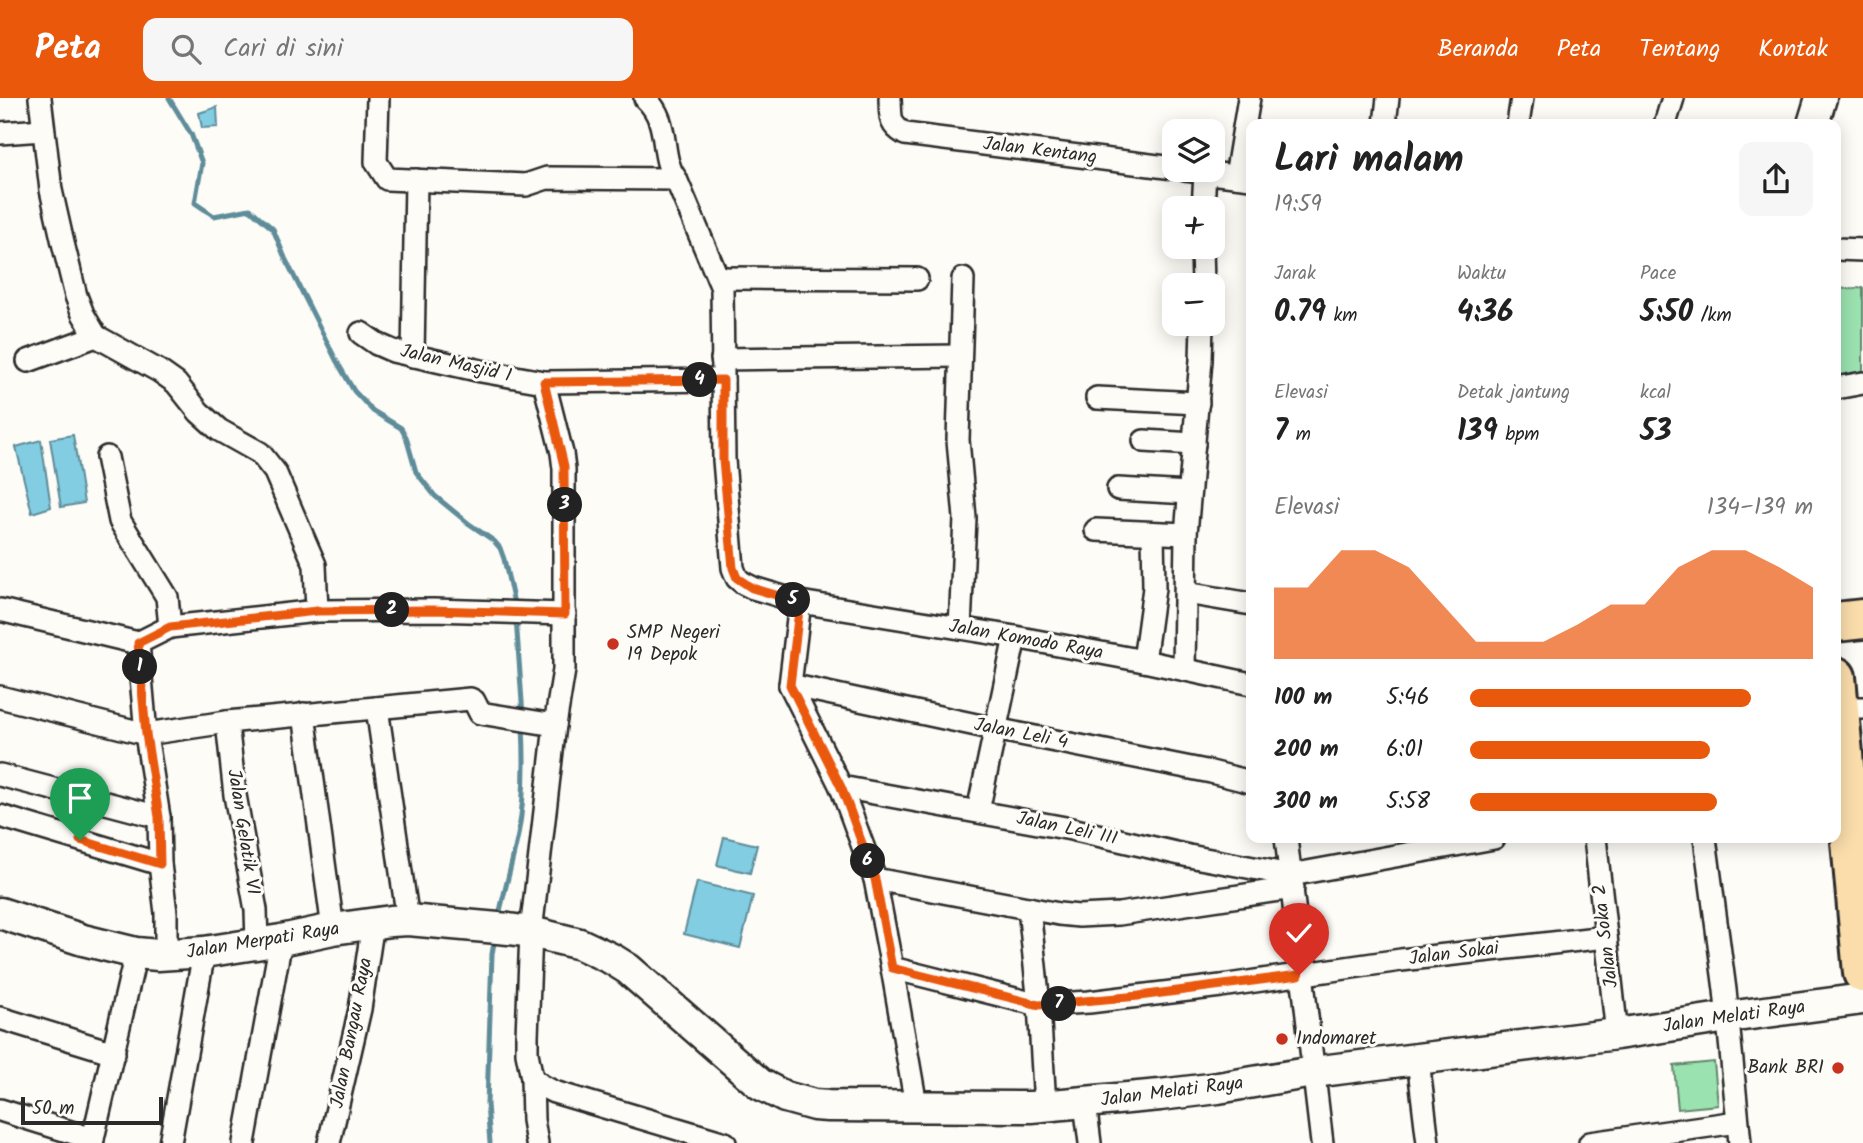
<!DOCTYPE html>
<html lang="id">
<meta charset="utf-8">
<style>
:root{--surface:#fff;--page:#f6f6f6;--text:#222;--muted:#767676;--accent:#ea580c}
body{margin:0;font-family:Kalam,sans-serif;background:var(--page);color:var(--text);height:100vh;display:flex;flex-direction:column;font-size:26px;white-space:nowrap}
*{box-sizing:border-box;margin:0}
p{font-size:23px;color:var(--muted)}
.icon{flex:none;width:38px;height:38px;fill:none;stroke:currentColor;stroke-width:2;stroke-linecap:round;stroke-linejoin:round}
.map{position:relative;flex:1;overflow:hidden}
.panel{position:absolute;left:1246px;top:21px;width:595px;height:724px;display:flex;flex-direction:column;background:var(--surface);border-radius:14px;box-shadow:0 4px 18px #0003}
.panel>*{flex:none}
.controls{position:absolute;left:1162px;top:21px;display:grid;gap:14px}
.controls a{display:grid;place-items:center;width:63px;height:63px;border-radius:14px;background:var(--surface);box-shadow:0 4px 18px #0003;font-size:35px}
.scale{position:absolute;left:21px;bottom:18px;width:142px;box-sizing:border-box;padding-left:7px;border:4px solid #2b2b2b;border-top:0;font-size:19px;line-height:24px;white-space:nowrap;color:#2b2b2b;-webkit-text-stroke:5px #fdfcf7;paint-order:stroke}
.pin{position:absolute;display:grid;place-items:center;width:60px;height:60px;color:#fff;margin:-72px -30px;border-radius:50% 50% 50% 0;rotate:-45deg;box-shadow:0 0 7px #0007}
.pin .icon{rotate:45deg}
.km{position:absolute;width:35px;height:35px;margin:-18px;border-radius:50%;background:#222;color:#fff;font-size:19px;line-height:35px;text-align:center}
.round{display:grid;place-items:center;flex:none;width:74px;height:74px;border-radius:14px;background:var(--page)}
.overview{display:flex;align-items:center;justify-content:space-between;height:119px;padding:0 28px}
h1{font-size:38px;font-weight:700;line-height:52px}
.metrics{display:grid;grid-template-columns:repeat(3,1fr);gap:10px;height:119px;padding:7px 28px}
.metrics div{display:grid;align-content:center}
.metrics b{font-size:30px;font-weight:700}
.metrics small{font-size:19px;font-weight:400}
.metrics p{font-size:19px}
.chart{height:196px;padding:14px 28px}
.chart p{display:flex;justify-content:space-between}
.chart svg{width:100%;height:126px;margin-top:7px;fill:var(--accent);opacity:.7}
ul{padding:0 28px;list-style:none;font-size:23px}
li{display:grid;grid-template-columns:112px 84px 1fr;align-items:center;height:52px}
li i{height:18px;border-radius:9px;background:var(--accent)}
header{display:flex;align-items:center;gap:42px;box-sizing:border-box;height:98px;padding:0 35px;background:var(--accent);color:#fff}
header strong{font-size:33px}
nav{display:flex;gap:38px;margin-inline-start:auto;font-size:24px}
.search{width:490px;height:63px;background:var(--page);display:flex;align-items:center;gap:18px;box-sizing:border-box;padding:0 24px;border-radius:14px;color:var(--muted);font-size:26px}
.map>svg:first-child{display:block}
</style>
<header>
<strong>Peta</strong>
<div class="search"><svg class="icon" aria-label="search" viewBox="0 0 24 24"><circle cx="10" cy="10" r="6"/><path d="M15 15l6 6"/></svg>Cari di sini</div>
<nav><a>Beranda</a><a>Peta</a><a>Tentang</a><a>Kontak</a></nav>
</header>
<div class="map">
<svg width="1863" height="1045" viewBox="0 0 1863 1045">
<rect width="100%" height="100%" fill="#fdfcf7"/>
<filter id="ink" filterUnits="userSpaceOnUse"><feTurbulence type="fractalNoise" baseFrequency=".0143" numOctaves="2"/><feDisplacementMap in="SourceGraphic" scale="14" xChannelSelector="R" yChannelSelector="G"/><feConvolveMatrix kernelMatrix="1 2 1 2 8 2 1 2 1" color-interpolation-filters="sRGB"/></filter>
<g filter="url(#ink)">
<!-- green -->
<g fill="#9ae2af" stroke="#62866d" stroke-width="2">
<polygon points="1863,190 1863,285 1836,290 1836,191"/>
<polygon points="1714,964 1718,1007 1678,1011 1674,968"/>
</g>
<!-- water -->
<g fill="#82cde2" stroke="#5f8c99" stroke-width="2">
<polygon points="217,9 218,29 202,30 199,15"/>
<polygon points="73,337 84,405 61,409 50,341"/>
<polygon points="41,342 51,409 32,415 16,349"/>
<polygon points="724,739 757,747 750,775 717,767"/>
<polygon points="697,784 753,798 740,850 684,836"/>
</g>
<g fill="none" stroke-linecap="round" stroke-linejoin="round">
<!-- stream -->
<g stroke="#5f8c99" stroke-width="5">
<polyline points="169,0 191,36 202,65 195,105 214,118 250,111 273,131 285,160 336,262 354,293 373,313 401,330 406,339 416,374 435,398 468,425 494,443 500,450 504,461 515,510"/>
<polyline points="516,520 523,618"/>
<path d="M 498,822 C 504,794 512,766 518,737 C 525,701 525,665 523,628"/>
<polyline points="490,1045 487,1006 492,856 495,839"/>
</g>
<defs>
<g id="street">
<polyline points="40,0 51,92 63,145 76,198 83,216 96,238 159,273 176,285 199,314 219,332 260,355 275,374 315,467 317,513"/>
<polyline points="378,0 376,64 387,81 526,87 547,80 676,81"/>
<path d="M 645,0 C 672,25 658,58 676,81 L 722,190 L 724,362 L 733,470 L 737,480 L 743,485 L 753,490 L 800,504 L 1015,539 L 1144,563 L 1251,586"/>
<path d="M 890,0 C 891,18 888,26 905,36 L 1174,70"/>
<polyline points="1385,26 1388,0"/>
<polyline points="1518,26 1522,0"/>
<polyline points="1665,26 1673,0"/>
<polyline points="0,35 43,32"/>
<polyline points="1185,72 1251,80"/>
<polyline points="1236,78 1249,0"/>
<polyline points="1203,110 1205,75"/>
<polyline points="1202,149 1203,187"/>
<polyline points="1836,151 1863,152"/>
<polyline points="718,180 917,181"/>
<polyline points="361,235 377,246 393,253 481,273 544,284 723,282"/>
<polyline points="413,258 416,82"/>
<polyline points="722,261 960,258"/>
<polyline points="28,263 96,238"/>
<polyline points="1836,290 1863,285"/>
<polyline points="1097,300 1198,305"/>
<polyline points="1144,343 1194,346"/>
<polyline points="107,359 120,423 167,499 170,529"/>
<polyline points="1118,391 1189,395"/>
<polyline points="1096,432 1186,436"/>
<polyline points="1186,495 1251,506"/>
<polyline points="800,504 790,587 841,689 875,781 892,870 916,1007"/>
<polyline points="0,512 138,545 170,529 317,513 433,512 565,516"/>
<polyline points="960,530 965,420 958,342 963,181"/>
<polyline points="138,545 146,636 159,719 160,766 166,815 166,857"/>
<polyline points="1144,563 1154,490 1153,435"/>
<polyline points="1184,571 1186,436 1201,262 1202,226"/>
<polyline points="790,587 995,631 1211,674 1251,684"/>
<polyline points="0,599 146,636 227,624 470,601 474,603 480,615 555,627"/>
<polyline points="377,610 408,822"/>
<polyline points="1838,610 1863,610"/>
<polyline points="304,616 333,831"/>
<polyline points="227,624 235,697 256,812 257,845"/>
<polyline points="0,677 159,719"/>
<polyline points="841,689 1071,731 1189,758 1291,777 1494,740"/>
<polyline points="978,713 1015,539"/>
<polyline points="0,718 160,766"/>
<polyline points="1286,740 1322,1045"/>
<polyline points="1595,740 1617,936"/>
<polyline points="1705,740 1725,892 1740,1045"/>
<polyline points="875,781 1059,816 1079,818 1119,816 1293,790"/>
<polyline points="1029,810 1039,907 1045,1008"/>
<polyline points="892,870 1039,907 1089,904 1221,888 1401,862 1606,839"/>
<polyline points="0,920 114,955"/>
<polyline points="1418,962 1428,1045"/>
<polyline points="532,980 542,988 554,994 725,1045"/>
<polyline points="1085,1005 1090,1045"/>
<polyline points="0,1012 93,1041"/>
<polyline points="92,1045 136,855"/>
<polyline points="170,1045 204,854"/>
<polyline points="244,1045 281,842"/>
<polyline points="329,1045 360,911 373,825"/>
<polyline points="537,1045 533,1022 532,980 527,955 527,938 531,834 555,627 564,572 564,371 562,355 544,284"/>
<polyline points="1590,1045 1737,1024"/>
</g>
<g id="secondary">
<polyline points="1813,26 1821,0"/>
<polyline points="0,815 83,842 136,855 158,857 204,854 281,842 333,831 391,823 408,822 509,831 531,834 580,846 612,861 628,871 760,986 785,999 814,1007 828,1008 1031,1009 1160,997 1218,990 1313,974 1617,936 1728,919 1863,901"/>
</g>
<g id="highway">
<polyline points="1836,524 1863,521"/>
<polyline points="1836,579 1863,875"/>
</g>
</defs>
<!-- street casing -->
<use href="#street" stroke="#2b2b2b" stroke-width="26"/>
<!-- secondary casing -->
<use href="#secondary" stroke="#2b2b2b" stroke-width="35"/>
<!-- highway casing -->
<use href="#highway" stroke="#2b2b2b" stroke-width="44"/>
<!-- street -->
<use href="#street" stroke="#fdfcf7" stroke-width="21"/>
<!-- secondary -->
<use href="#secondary" stroke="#fdfcf7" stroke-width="30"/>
<!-- highway -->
<use href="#highway" stroke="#faddab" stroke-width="38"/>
</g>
</g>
<g fill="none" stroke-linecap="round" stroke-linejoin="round" filter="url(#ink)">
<defs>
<polyline id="route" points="80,742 160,766 159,719 146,636 138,545 170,529 317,513 433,512 565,516 564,368 544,284 723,282 723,362 733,470 737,480 752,490 800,504 790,587 841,689 848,707 875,781 892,870 1039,907 1139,898 1299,877"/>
</defs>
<!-- route casing -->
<use href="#route" stroke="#fff" stroke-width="14"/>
<!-- route -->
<use href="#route" stroke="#ea580c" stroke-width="9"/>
</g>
<!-- markers -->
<g fill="#c8321e" stroke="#fdfcf7" stroke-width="2.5">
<circle cx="613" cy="546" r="7"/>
<circle cx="1282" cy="941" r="7"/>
<circle cx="1838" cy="970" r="7"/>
</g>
<g text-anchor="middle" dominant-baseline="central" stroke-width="6" stroke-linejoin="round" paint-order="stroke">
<!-- street labels -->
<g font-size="19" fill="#2b2b2b" stroke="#fdfcf7">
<text transform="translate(1040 53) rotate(7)">Jalan Kentang</text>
<text transform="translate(456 266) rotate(13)">Jalan Masjid 1</text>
<text transform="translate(1026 542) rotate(10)">Jalan Komodo Raya</text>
<text transform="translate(1021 636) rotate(11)">Jalan Leli 4</text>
<text transform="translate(1067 731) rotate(12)">Jalan Leli III</text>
<text transform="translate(243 734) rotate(81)">Jalan Gelatik VI</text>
<text transform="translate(1606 838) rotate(-97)">Jalan Soka 2</text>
<text transform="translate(263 843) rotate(-9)">Jalan Merpati Raya</text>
<text transform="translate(1454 856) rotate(-7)">Jalan Sokai</text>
<text transform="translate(1734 919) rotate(-8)">Jalan Melati Raya</text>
<text transform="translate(352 935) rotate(-79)">Jalan Bangau Raya</text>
<text transform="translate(1172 994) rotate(-7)">Jalan Melati Raya</text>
</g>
<!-- poi labels -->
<g font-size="19" fill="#2b2b2b" stroke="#fdfcf7" text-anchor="start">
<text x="627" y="535">SMP Negeri<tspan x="627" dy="22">19 Depok</tspan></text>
<text x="1296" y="941">Indomaret</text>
<text x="1824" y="970" text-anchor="end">Bank BRI</text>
</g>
</g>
</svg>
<div class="controls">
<a><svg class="icon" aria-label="layers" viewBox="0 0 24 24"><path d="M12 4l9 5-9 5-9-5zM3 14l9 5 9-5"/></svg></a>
<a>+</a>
<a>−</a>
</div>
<div class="scale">50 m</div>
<div class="pin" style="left:80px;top:742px;background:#1e9e55"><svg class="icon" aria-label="arrive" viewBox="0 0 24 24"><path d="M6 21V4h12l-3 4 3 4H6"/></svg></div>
<div class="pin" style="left:1299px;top:877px;background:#d93025"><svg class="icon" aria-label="check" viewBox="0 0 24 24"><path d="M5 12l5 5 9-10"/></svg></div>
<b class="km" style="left:140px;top:569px">1</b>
<b class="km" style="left:392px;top:512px">2</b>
<b class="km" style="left:565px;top:407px">3</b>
<b class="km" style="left:700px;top:282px">4</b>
<b class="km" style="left:793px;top:502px">5</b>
<b class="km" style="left:868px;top:763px">6</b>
<b class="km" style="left:1059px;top:906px">7</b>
<section class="panel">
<div class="overview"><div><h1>Lari malam</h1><p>19:59</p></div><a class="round"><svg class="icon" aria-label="share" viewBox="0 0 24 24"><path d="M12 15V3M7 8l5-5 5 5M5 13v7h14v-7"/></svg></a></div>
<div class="metrics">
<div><p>Jarak</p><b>0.79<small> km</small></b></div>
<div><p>Waktu</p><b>4:36</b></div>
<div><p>Pace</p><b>5:50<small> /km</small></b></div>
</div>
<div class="metrics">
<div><p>Elevasi</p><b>7<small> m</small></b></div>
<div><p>Detak jantung</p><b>139<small> bpm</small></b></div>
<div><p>kcal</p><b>53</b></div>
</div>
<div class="chart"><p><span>Elevasi</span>134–139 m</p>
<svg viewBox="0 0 160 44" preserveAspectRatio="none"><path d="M0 44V19L10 19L20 6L30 6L40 12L50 25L60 38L70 38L80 38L90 32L100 25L110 25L120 12L130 6L140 6L150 12L160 19V44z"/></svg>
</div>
<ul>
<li><b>100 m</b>5:46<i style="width:82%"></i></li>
<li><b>200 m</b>6:01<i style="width:70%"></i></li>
<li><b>300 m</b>5:58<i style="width:72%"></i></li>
</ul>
</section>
</div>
